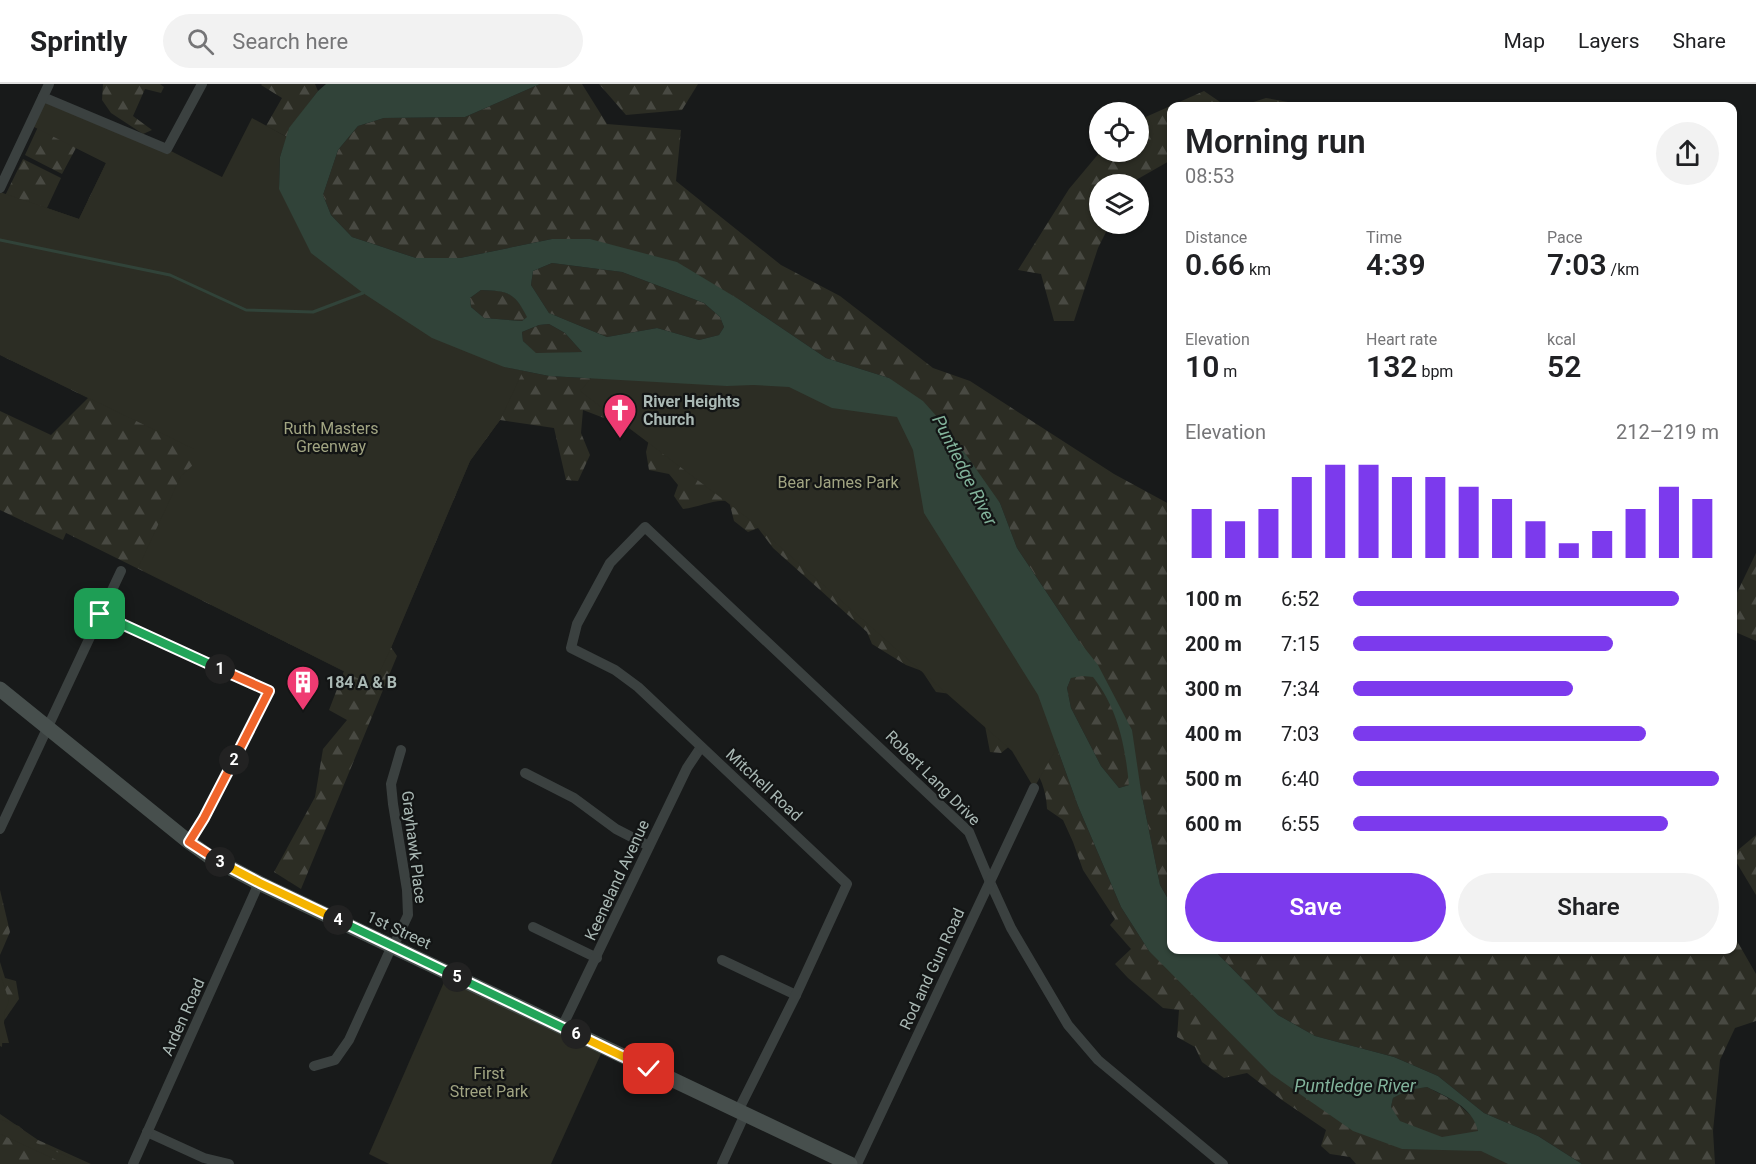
<!DOCTYPE html>
<meta charset="utf-8">
<style>
:root{--surface:#fff;--page:#f2f2f2;--text:#202124;--muted:#757577;--line:#e0e0e0;--accent:#7c3aed}
body{margin:0;font-family:Roboto,sans-serif;background:var(--page);color:var(--text);height:100vh;display:flex;flex-direction:column;font-size:22px;white-space:nowrap}
*{box-sizing:border-box;margin:0}
p{font-size:20px;color:var(--muted)}
.icon{flex:none;width:33px;height:33px;fill:none;stroke:currentColor;stroke-width:2;stroke-linecap:round;stroke-linejoin:round}
.map{position:relative;flex:1;overflow:hidden}
.panel{position:absolute;left:1167px;top:18px;width:570px;height:852px;display:flex;flex-direction:column;background:var(--surface);border-radius:12px;box-shadow:0 2px 4px #0004}
.panel>*{flex:none}
.controls{position:absolute;left:1089px;top:18px;display:grid;gap:12px}
.controls a{display:grid;place-items:center;width:60px;height:60px;border-radius:50%;background:var(--surface);box-shadow:0 2px 4px #0004;font-size:30px}
.pin{position:absolute;display:grid;place-items:center;width:51px;height:51px;color:#fff;margin:-26px;border-radius:12px;box-shadow:0 3px 9px #0006}
.km{position:absolute;width:30px;height:30px;margin:-15px;border-radius:50%;background:#222;color:#fff;font-size:16px;line-height:30px;text-align:center}
.round{display:grid;place-items:center;flex:none;width:63px;height:63px;border-radius:32px;background:var(--page)}
.summary{display:flex;align-items:center;justify-content:space-between;height:102px;padding:0 18px}
h1{font-size:33px;font-weight:600;line-height:45px}
.figures{display:grid;grid-template-columns:repeat(3,1fr);gap:9px;height:102px;padding:6px 18px}
.figures div{display:grid;align-content:center}
.figures b{font-size:30px;font-weight:600}
.figures small{font-size:16px;font-weight:400}
.figures p{font-size:16px}
.chart{height:168px;padding:12px 18px}
.chart p{display:flex;justify-content:space-between}
.chart svg{width:100%;height:108px;margin-top:6px;stroke:var(--accent);stroke-width:6}
.button{display:flex;gap:12px;margin-top:auto;padding:12px 18px}
.button a{flex:1;height:69px;border-radius:36px;background:var(--accent);color:#fff;font-size:24px;font-weight:600;line-height:69px;text-align:center}
.button a+a{background:var(--page);color:var(--text)}
ul{padding:0 18px;list-style:none;font-size:20px}
li{display:grid;grid-template-columns:96px 72px 1fr;align-items:center;height:45px}
li i{height:15px;border-radius:8px;background:var(--accent)}
header{display:flex;align-items:center;gap:36px;box-sizing:border-box;height:84px;padding:0 30px;background:var(--surface);border-bottom:2px solid var(--line)}
header strong{font-size:28px}
nav{display:flex;gap:33px;margin-inline-start:auto;font-size:21px}
.search{width:420px;height:54px;background:var(--page);display:flex;align-items:center;gap:15px;box-sizing:border-box;padding:0 21px;border-radius:33px;color:var(--muted);font-size:22px}
.map>svg:first-child{display:block}
</style>
<header>
<strong>Sprintly</strong>
<div class="search"><svg class="icon" aria-label="search" viewBox="0 0 24 24"><circle cx="10" cy="10" r="6"/><path d="M15 15l6 6"/></svg>Search here</div>
<nav><a>Map</a><a>Layers</a><a>Share</a></nav>
</header>
<div class="map">
<svg width="1756" height="1080" viewBox="0 0 1756 1080">
<defs>
<pattern id="forest-firs" width="22" height="20" patternUnits="userSpaceOnUse" patternTransform="scale(1.5)"><rect width="22" height="20" fill="#2c2d24"/><path d="M5 1l3.5 6h-7zM16 11l3.5 6h-7z" fill="#484942"/></pattern>
</defs>
<rect width="100%" height="100%" fill="#181a1a"/>
<!-- forest -->
<g fill="url(#forest-firs)">
<polygon points="103,0 160,0 164,3 161,9 145,5 133,32 152,46 143,50 111,29 102,16"/>
<polygon points="262,0 315,0 318,7 290,44 287,53 266,42 282,14 261,1"/>
<polygon points="540,0 582,0 607,40 681,46 676,97 781,181 840,212 933,284 970,297 1114,390 1171,421 1171,820 1160,801 1141,707 1129,701 1119,704 1101,682 1071,624 1067,604 1071,594 1079,557 1017,464 1000,419 889,294 826,274 740,216 552,155 460,174 416,174 352,153 331,131 323,111 338,66 358,42 384,34 465,33"/>
<polygon points="599,0 698,0 682,26 626,31"/>
<polygon points="1204,7 1226,22 1172,22 1171,76 1129,100 1100,100 1100,140 1110,140 1098,164 1074,237 1054,237 1041,190 1018,186 1069,105 1100,68 1138,68 1139,36"/>
<polygon points="1266,14 1310,22 1312,22 1241,22"/>
<path d="M 50,17 L 221,102 L 279,105 L 504,283 L 549,292 L 727,302 L 1038,611 L 1078,722 L 1121,823 L 1149,867 L 1391,1023 L 1393,1014 L 1408,1005 L 1427,1003 L 1456,1018 L 1476,1036 L 1478,1047 L 1508,1080 L 1356,1080 L 1350,1073 L 1330,1070 L 1321,1062 L 1326,1046 L 1282,1016 L 1247,989 L 1224,994 L 1202,978 L 1195,963 L 1177,953 L 1179,926 L 1163,924 L 1128,894 L 1115,880 L 1131,865 L 1110,841 L 1115,835 L 1083,786 L 1073,758 L 1063,736 L 1047,725 C 1046,696 1032,680 1016,657 L 1001,669 L 990,668 L 985,642 L 951,610 L 936,608 L 922,587 L 906,581 L 872,560 L 867,548 L 773,464 L 758,444 L 748,448 L 734,437 L 729,417 C 714,415 699,423 683,425 L 674,412 L 678,401 L 669,390 L 649,386 L 646,368 L 650,352 L 616,331 L 604,334 L 583,326 L 581,349 L 590,371 L 578,397 L 566,396 L 554,344 L 500,336 L 470,377 L 391,563 L 397,572 L 301,805 L 274,788 L 315,713 L 323,665 L 347,636 L 329,626 L 344,587 L 66,449 L 63,456 L 0,426 L 0,327 L 51,351 L 88,314 L 0,271 L 0,122 L 23,75 L 61,94 L 47,124 L 79,135 L 106,79 L 76,64 L 62,90 L 25,71 Z"/>
<polygon points="552,179 622,188 704,219 720,233 724,243 719,251 699,256 657,244 607,253 549,229 531,201 533,187"/>
<path d="M 481,206 C 509,207 513,207 528,233 L 522,237 L 484,234 L 471,223 L 470,214 Z"/>
<polygon points="549,240 565,249 582,268 536,270 523,257 522,248 539,241"/>
<polygon points="1756,469 1756,557 1733,547 1733,517"/>
<polygon points="1756,751 1756,811 1732,771"/>
<polygon points="0,806 10,848 0,871"/>
<polygon points="1733,850 1756,890 1756,937 1735,944 1720,976 1713,1047 1715,1080 1582,1080 1538,1052 1484,1029 1438,992 1394,973 1315,952 1278,931 1214,866 1732,866"/>
<polygon points="0,878 5,894 16,897 19,915 3,938 2,963 0,962"/>
<polygon points="0,1030 38,1056 91,1080 0,1080"/>
</g>
<!-- green -->
<g fill="#2c2d24">
<polygon points="43,13 167,65 222,93 252,34 287,53 280,73 279,105 504,283 523,287 500,336 470,377 391,564 373,602 138,484 181,392 194,380 194,365 0,271 0,108 79,135 106,79 30,41"/>
<polygon points="597,287 775,288 886,322 909,339 1061,656 1034,704 1012,667 745,432 580,307"/>
<polygon points="0,889 9,917 5,927 4,939 9,959 0,959"/>
<polygon points="448,889 604,963 551,1080 389,1080 369,1070"/>
<polygon points="0,1035 19,1042 36,1059 85,1080 65,1080 0,1050"/>
<polygon points="1452,1058 1525,1080 1412,1080 1423,1060"/>
</g>
<!-- water -->
<path fill="#314339" fill-rule="evenodd" d="M 326,0 L 540,0 L 465,33 L 384,34 L 358,42 L 338,66 L 323,111 L 331,131 L 352,153 L 416,174 L 460,174 L 552,155 L 590,155 L 677,178 L 740,216 L 826,274 L 889,294 L 923,317 L 948,345 L 1000,419 L 1017,464 L 1079,557 L 1098,581 L 1132,646 L 1141,707 L 1160,801 L 1171,820 L 1172,866 L 1214,866 L 1278,931 L 1315,952 L 1394,973 L 1438,992 L 1484,1029 L 1538,1052 L 1582,1080 L 1508,1080 L 1481,1067 L 1402,1065 L 1353,1047 L 1271,990 L 1149,867 L 1121,823 L 1078,722 L 1038,611 L 924,429 L 913,366 L 897,333 L 832,324 L 789,303 L 753,301 L 727,302 L 549,292 L 504,283 L 432,254 L 363,209 L 311,169 L 279,105 L 280,73 L 289,44 L 318,7 ZM 552,179 L 622,188 L 704,219 L 720,233 L 724,243 L 719,251 L 699,256 L 657,244 L 607,253 L 549,229 L 531,201 L 533,187 ZM 481,206 C 508,207 514,208 527,233 L 522,237 L 484,234 L 471,223 L 470,214 ZM 549,240 L 565,249 L 582,268 L 536,269 L 523,257 L 522,248 L 539,241 ZM 1082,592 L 1093,593 C 1118,625 1125,661 1129,701 L 1119,704 L 1101,682 L 1071,624 L 1067,604 L 1071,594 ZM 1427,1003 C 1447,1013 1473,1023 1478,1047 L 1442,1053 L 1400,1037 L 1391,1023 L 1393,1014 L 1408,1006 Z"/>
<g fill="none" stroke-linecap="round" stroke-linejoin="round">
<!-- stream -->
<polyline stroke="#314339" stroke-width="3" points="0,156 170,191 246,226 313,228 363,209"/>
<!-- street -->
<g stroke="#3b4140" stroke-width="10">
<polyline points="43,13 167,65 202,0"/>
<polyline points="0,104 49,0"/>
<polyline points="100,530 269,607 204,734 189,758"/>
<polyline points="525,689 574,714 616,745 649,762"/>
<polyline points="0,745 121,487"/>
<polyline points="533,843 597,874"/>
<polyline points="393,863 408,831 407,806 393,720 391,700 401,666"/>
<polyline points="722,876 796,911"/>
<polyline points="562,943 687,684 701,663"/>
<polyline points="314,982 335,976 349,956 392,862"/>
<polyline points="738,1027 796,911 847,800 638,603 615,586 571,564 577,540 610,479 645,443 969,748 990,798 1011,844 1068,941 1098,976 1223,1080"/>
<polyline points="147,1048 204,1074 229,1080"/>
<polyline points="133,1080 259,799"/>
<polyline points="722,1080 745,1030"/>
<polyline points="857,1080 1034,704"/>
</g>
<!-- secondary -->
<polyline stroke="#474f4d" stroke-width="15" points="0,605 189,758 210,773 259,799 850,1080"/>
</g>
<g fill="none" stroke-linecap="round" stroke-linejoin="round">
<defs>
<polyline id="split-1" points="100,530 220,585"/>
<polyline id="split-2" points="220,585 269,607 234,676"/>
<polyline id="split-3" points="220,778 189,758 204,734 234,676"/>
<polyline id="split-4" points="220,778 260,799 338,836"/>
<polyline id="split-5" points="338,836 457,893"/>
<polyline id="split-6" points="457,893 576,950"/>
<polyline id="split-7" points="576,950 649,985"/>
</defs>
<!-- split-1 casing -->
<use href="#split-1" stroke="#fff" stroke-width="12"/>
<!-- split-2 casing -->
<use href="#split-2" stroke="#fff" stroke-width="12"/>
<!-- split-3 casing -->
<use href="#split-3" stroke="#fff" stroke-width="12"/>
<!-- split-4 casing -->
<use href="#split-4" stroke="#fff" stroke-width="12"/>
<!-- split-5 casing -->
<use href="#split-5" stroke="#fff" stroke-width="12"/>
<!-- split-6 casing -->
<use href="#split-6" stroke="#fff" stroke-width="12"/>
<!-- split-7 casing -->
<use href="#split-7" stroke="#fff" stroke-width="12"/>
<!-- split-1 -->
<use href="#split-1" stroke="#22a559" stroke-width="8"/>
<!-- split-2 -->
<use href="#split-2" stroke="#f0652b" stroke-width="8"/>
<!-- split-3 -->
<use href="#split-3" stroke="#f0652b" stroke-width="8"/>
<!-- split-4 -->
<use href="#split-4" stroke="#f5b400" stroke-width="8"/>
<!-- split-5 -->
<use href="#split-5" stroke="#22a559" stroke-width="8"/>
<!-- split-6 -->
<use href="#split-6" stroke="#22a559" stroke-width="8"/>
<!-- split-7 -->
<use href="#split-7" stroke="#f5b400" stroke-width="8"/>
</g>
<!-- icons -->
<defs>
<symbol id="church-pin" viewBox="-11 -11 22 30"><path d="M0 17L-7.5 6A9.5 9.5 0 1 1 7.5 6Z" fill="#ef3b72" stroke="#131515"/><path d="M-1.2-6h2.4v3.5h3.3v2.4h-3.3V6h-2.4V-.1h-3.3v-2.4h3.3Z" fill="#fff"/></symbol>
<symbol id="building-pin" viewBox="-11 -11 22 30"><path d="M0 17L-7.5 6A9.5 9.5 0 1 1 7.5 6Z" fill="#ef3b72" stroke="#131515"/><path d="M-4-6H4V6H1V3H-1V6H-4ZM-2.5-4.3h1.7v1.8h-1.7ZM.8-4.3h1.7v1.8H.8ZM-2.5-1h1.7V.8h-1.7ZM.8-1h1.7V.8H.8Z" fill="#fff"/></symbol>
</defs>
<g fill-rule="evenodd">
<use href="#church-pin" x="601" y="307" width="38" height="52"/>
<use href="#building-pin" x="284" y="579" width="38" height="52"/>
</g>
<g text-anchor="middle" dominant-baseline="central" stroke-width="4.5" stroke-linejoin="round" paint-order="stroke">
<!-- poi labels -->
<g font-size="16" font-weight="bold" fill="#aab9b5" stroke="#131515" text-anchor="start">
<text x="643" y="317">River Heights<tspan x="643" dy="18">Church</tspan></text>
<text x="326" y="598">184 A &amp; B</text>
</g>
<!-- park labels -->
<g font-size="16" fill="#a1a482" stroke="#131515">
<text x="331" y="344">Ruth Masters<tspan x="331" dy="18">Greenway</tspan></text>
<text x="838" y="398">Bear James Park</text>
<text x="489" y="989">First<tspan x="489" dy="18">Street Park</tspan></text>
</g>
<!-- street labels -->
<g font-size="16" fill="#aab9b5" stroke="#131515">
<text transform="translate(933 694) rotate(45)">Robert Lang Drive</text>
<text transform="translate(764 701) rotate(43)">Mitchell Road</text>
<text transform="translate(414 763) rotate(83)">Grayhawk Place</text>
<text transform="translate(617 796) rotate(-65)">Keeneland Avenue</text>
<text transform="translate(399 846) rotate(25)">1st Street</text>
<text transform="translate(932 885) rotate(-65)">Rod and Gun Road</text>
<text transform="translate(183 933) rotate(-66)">Arden Road</text>
</g>
<!-- water labels -->
<g font-size="18" font-style="italic" fill="#82b39b" stroke="#131515">
<text transform="translate(965 386) rotate(63)">Puntledge River</text>
<text x="1355" y="1001">Puntledge River</text>
</g>
</g>
</svg>
<div class="controls">
<a><svg class="icon" aria-label="locate" viewBox="0 0 24 24"><circle cx="12" cy="12" r="6"/><path d="M12 2v4M12 18v4M2 12h4M18 12h4"/></svg></a>
<a><svg class="icon" aria-label="layers" viewBox="0 0 24 24"><path d="M12 4l9 5-9 5-9-5zM3 14l9 5 9-5"/></svg></a>
</div>
<div class="pin" style="left:100px;top:530px;background:#1e9e55"><svg class="icon" aria-label="arrive" viewBox="0 0 24 24"><path d="M6 21V4h12l-3 4 3 4H6"/></svg></div>
<div class="pin" style="left:649px;top:985px;background:#d93025"><svg class="icon" aria-label="check" viewBox="0 0 24 24"><path d="M5 12l5 5 9-10"/></svg></div>
<b class="km" style="left:220px;top:585px">1</b>
<b class="km" style="left:234px;top:676px">2</b>
<b class="km" style="left:220px;top:778px">3</b>
<b class="km" style="left:338px;top:836px">4</b>
<b class="km" style="left:457px;top:893px">5</b>
<b class="km" style="left:576px;top:950px">6</b>
<section class="panel">
<div class="summary"><div><h1>Morning run</h1><p>08:53</p></div><a class="round"><svg class="icon" aria-label="share" viewBox="0 0 24 24"><path d="M12 15V3M7 8l5-5 5 5M5 13v7h14v-7"/></svg></a></div>
<div class="figures">
<div><p>Distance</p><b>0.66<small> km</small></b></div>
<div><p>Time</p><b>4:39</b></div>
<div><p>Pace</p><b>7:03<small> /km</small></b></div>
</div>
<div class="figures">
<div><p>Elevation</p><b>10<small> m</small></b></div>
<div><p>Heart rate</p><b>132<small> bpm</small></b></div>
<div><p>kcal</p><b>52</b></div>
</div>
<div class="chart"><p><span>Elevation</span>212–219 m</p>
<svg viewBox="0 0 160 44" preserveAspectRatio="none"><path d="M5 44V24M15 44V29M25 44V24M35 44V11M45 44V6M55 44V6M65 44V11M75 44V11M85 44V15M95 44V20M105 44V29M115 44V38M125 44V33M135 44V24M145 44V15M155 44V20"/></svg>
</div>
<ul>
<li><b>100 m</b>6:52<i style="width:89%"></i></li>
<li><b>200 m</b>7:15<i style="width:71%"></i></li>
<li><b>300 m</b>7:34<i style="width:60%"></i></li>
<li><b>400 m</b>7:03<i style="width:80%"></i></li>
<li><b>500 m</b>6:40<i style="width:100%"></i></li>
<li><b>600 m</b>6:55<i style="width:86%"></i></li>
</ul>
<div class="button"><a>Save</a><a>Share</a></div>
</section>
</div>
